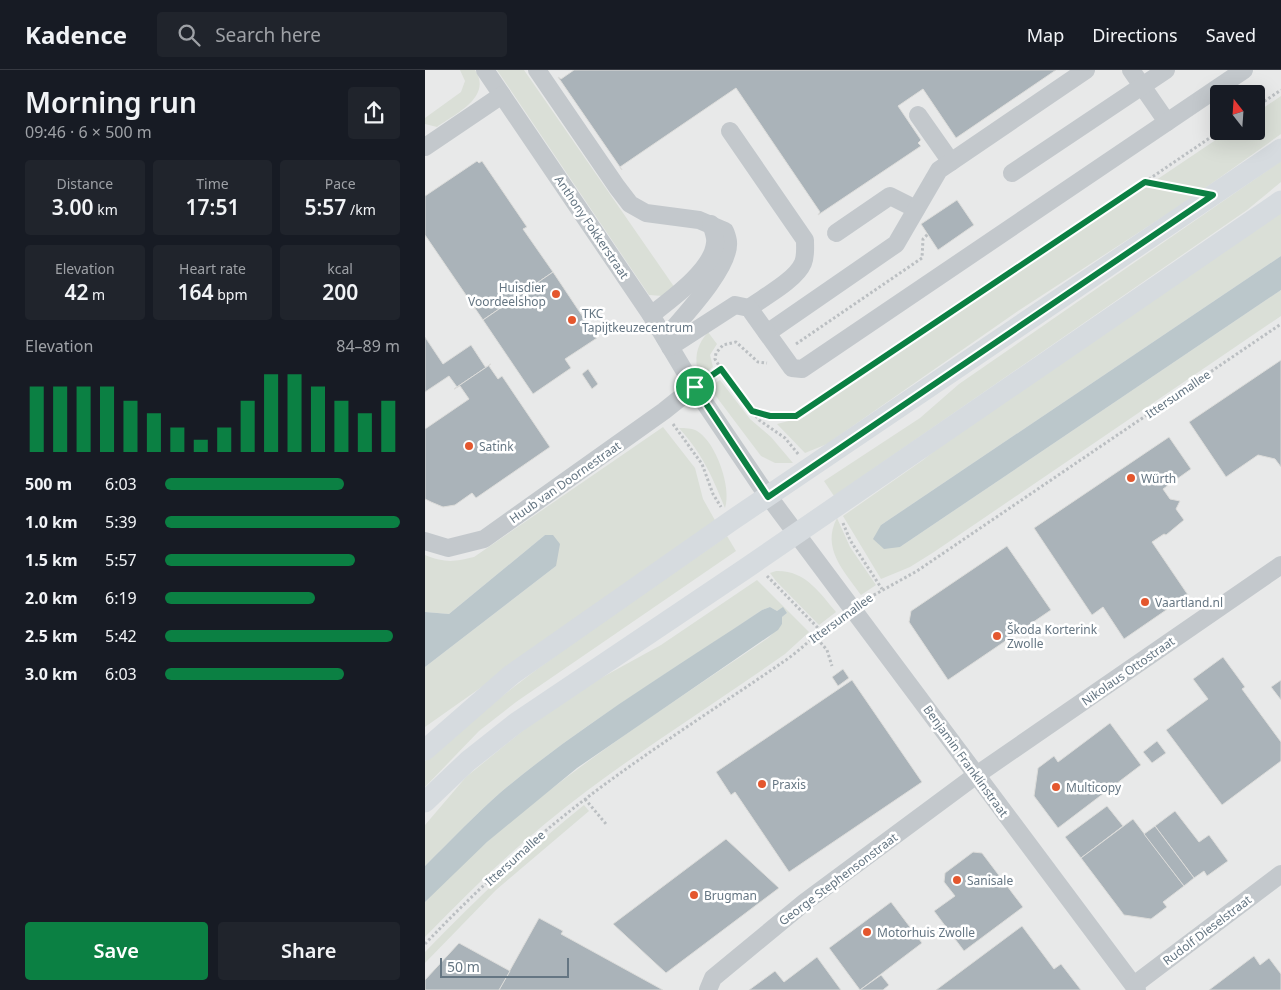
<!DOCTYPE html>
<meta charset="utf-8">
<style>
:root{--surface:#171b24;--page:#20242c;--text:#f1f3f6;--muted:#9ea1a6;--line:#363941;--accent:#0b8043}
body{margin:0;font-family:"Noto Sans",sans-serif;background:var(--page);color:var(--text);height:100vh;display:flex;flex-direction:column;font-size:19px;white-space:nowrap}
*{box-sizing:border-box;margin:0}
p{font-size:16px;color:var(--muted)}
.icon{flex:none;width:28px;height:28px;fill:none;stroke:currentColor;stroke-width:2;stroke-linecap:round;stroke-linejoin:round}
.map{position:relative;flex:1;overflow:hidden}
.details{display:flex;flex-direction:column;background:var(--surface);width:425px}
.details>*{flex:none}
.needle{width:32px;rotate:343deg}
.tools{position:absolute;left:785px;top:15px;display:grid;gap:10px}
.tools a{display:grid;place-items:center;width:55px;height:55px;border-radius:5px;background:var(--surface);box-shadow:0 5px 20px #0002;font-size:25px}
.scale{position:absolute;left:15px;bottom:12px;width:129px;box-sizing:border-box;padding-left:5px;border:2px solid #657683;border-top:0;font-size:14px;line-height:18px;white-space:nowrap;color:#657683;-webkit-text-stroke:4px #fff;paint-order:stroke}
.pin{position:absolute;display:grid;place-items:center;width:42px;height:42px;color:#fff;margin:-21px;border:2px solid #fff;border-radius:50%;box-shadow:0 1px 5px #0007}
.round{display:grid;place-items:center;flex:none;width:52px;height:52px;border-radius:5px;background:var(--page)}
.summary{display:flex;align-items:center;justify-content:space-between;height:85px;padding:0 25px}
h1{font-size:28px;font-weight:600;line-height:38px}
.figures{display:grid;grid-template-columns:repeat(3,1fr);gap:8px;height:85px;padding:5px 25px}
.figures div{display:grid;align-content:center;border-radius:5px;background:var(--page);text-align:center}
.figures b{font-size:21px;font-weight:600}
.figures small{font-size:14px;font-weight:400}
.figures p{font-size:14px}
.chart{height:140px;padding:10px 25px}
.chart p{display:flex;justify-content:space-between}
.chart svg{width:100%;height:90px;margin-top:5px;stroke:var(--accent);stroke-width:6}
.primary-button{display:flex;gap:10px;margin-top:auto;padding:10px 25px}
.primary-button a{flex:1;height:58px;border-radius:5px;background:var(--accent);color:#fff;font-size:20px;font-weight:600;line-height:58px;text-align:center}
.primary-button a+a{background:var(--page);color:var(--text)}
ul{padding:0 25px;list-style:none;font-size:16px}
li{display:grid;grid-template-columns:80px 60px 1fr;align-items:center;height:38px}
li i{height:12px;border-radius:6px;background:var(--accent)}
header{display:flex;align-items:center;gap:30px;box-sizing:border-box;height:70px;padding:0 25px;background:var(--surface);border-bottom:1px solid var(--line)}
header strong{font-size:24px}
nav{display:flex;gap:28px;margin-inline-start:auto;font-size:18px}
.search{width:350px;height:45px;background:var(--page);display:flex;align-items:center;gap:12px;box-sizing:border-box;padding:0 18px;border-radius:5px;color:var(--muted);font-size:19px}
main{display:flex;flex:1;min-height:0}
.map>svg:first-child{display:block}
</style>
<header>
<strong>Kadence</strong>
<div class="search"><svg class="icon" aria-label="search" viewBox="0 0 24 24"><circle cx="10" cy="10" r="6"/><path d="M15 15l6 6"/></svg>Search here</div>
<nav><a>Map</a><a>Directions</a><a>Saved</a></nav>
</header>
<main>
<section class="details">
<div class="summary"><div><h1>Morning run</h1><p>09:46 · 6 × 500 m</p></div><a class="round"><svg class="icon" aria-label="share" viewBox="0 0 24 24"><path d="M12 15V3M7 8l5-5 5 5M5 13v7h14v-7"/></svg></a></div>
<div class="figures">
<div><p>Distance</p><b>3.00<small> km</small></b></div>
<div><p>Time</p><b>17:51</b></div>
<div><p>Pace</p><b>5:57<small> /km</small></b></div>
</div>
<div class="figures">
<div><p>Elevation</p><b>42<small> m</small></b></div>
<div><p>Heart rate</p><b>164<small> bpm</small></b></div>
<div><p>kcal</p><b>200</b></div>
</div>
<div class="chart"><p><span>Elevation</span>84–89 m</p>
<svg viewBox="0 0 160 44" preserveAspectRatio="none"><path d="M5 44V12M15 44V12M25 44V12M35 44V12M45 44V19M55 44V25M65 44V32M75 44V38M85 44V32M95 44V19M105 44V6M115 44V6M125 44V12M135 44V19M145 44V25M155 44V19"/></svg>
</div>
<ul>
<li><b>500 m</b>6:03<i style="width:76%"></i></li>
<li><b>1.0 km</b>5:39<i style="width:100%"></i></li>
<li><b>1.5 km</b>5:57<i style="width:81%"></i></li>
<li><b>2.0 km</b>6:19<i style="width:64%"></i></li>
<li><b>2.5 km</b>5:42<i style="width:97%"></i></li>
<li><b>3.0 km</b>6:03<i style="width:76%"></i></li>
</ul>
<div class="primary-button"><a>Save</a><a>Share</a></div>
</section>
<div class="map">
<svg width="856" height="920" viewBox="0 0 856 920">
<rect width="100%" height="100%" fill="#fafaf8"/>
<!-- built -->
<path fill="#e8e9e9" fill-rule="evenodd" d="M 0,0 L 856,0 L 856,920 L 0,920 ZM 794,24 L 831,24 L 831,61 L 794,61 Z"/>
<!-- green -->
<g fill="#dadfd7">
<path d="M 35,0 L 50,0 C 68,27 30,44 12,57 L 0,54 L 0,48 L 36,22 L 40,11 Z"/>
<polygon points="72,0 99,0 250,218 238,226 224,225"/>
<polygon points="856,26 856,64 762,131 593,241 402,374 380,383 352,354 379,347 804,61 831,61 831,43"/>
<polygon points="856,91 856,112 822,140 409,426 399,411 495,348 534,314"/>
<polygon points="856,140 856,186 456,455 475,477 856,220 856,246 509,482 485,497 456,509 418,446 498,390 553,346"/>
<path d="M 283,262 L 292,274 L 285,285 L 288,297 L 278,304 L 272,298 C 270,283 273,274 283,262 Z"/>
<polygon points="295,310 325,349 346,367 368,393 350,393 336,386 284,317"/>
<path d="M 238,357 L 270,398 L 278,429 L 291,452 L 0,657 L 0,597 L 131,496 L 120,465 L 24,544 L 0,542 L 0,485 C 20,493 29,492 49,487 Z"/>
<path d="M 254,358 C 260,358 267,358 272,361 C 291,372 307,418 300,438 C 286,404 278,385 254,358 Z"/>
<path d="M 412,448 L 425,477 L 451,515 L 436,525 C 419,501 396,478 412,448 Z"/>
<path d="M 302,466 L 311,481 L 91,632 L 54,661 L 0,717 L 0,691 C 93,606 199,538 302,466 Z"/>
<path d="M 351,501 C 380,500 394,522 411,542 L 394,555 L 351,511 L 345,503 Z"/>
<path d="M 332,510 L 384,562 L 360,584 C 281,640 196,691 121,753 C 78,788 39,827 0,867 L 0,832 C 99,726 224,649 343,568 L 357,554 L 357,547 L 362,543 L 358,538 L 352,541 L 345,537 L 337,540 C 250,599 157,654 76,722 C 50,745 25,771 0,796 L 0,755 L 41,707 L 117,645 L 156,619 L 236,575 Z"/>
<path d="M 159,735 L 164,741 L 71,820 L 0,893 L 0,882 C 50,830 102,781 159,735 Z"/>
</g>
<!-- water -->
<g fill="#bbc7cb">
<polygon points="856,186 856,220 475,477 459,479 448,469 456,455"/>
<polygon points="120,465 128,465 135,474 131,496 0,597 0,542 24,544"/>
<path d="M 345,537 L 352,541 L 358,537 L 362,543 L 357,547 L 357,554 L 353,560 L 152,698 L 62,772 L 0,832 L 0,796 C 25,771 50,745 76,722 C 156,655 250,598 337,540 Z"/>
</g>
<!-- building -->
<g fill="#aab3b9" stroke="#dcdcda">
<polygon points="149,0 631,0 531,68 498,19 473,36 496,70 493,73 496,76 393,145 395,142 311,18 195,97 197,100 133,7 136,9"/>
<polygon points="52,91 54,93 57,91 102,157 98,159 128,202 58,250 0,165 0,126"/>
<polygon points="532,130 549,155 513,180 496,154"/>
<polygon points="128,202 172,268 140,289 146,298 108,324 58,250"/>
<polygon points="0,267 18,294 46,275 61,298 66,294 29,319 32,317 24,306 0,322"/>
<polygon points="856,290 856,397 850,389 833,385 801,407 764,352"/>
<polygon points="66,294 64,296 73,309 77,306 125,377 51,428 47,423 30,435 18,437 6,432 0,429 0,359 44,329 35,316 29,319"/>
<polygon points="163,299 173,314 167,319 157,304"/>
<polygon points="744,367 766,399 738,419 745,429 755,431 751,439 759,450 741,465 739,464 727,472 763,525 699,569 678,537 667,545 609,458"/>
<polygon points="582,476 626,540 523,610 484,552 486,541"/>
<polygon points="798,587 820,617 817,619 856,672 856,691 797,735 741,660 783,629 768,609"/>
<polygon points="418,599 424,608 413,616 407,607"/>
<polygon points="427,610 497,712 364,802 310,722 306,725 291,702"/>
<polygon points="856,610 856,630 846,617"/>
<polygon points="685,653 716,695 633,758 609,726 613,698 629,686 633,692"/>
<polygon points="732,671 741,683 727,693 718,682"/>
<polygon points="682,736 698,756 656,788 640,767"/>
<polygon points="750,741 774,772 784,765 803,791 782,806 779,801 769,808 730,756"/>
<polygon points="708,749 759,816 738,832 742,837 726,849 699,845 656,788"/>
<polygon points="730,756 769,808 759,816 719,764"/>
<polygon points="301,769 354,818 241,903 188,854"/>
<polygon points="548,782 557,783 598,837 539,881 509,841 530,826 519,812 520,803"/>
<polygon points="466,832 497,873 435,920 404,878"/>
<polygon points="114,848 138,861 136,864 238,920 74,920"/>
<polygon points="597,856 629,899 636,894 656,920 511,920"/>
<polygon points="34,873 85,901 74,920 0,920 0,910"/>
<polygon points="829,886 835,895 844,888 856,904 856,920 784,920"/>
<polygon points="392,887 416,920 324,920 350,901 359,912"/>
<polygon points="456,905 464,915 458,920 435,920"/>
</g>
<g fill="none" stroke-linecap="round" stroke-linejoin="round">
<!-- path -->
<g stroke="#bbbfc2" stroke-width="3" stroke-dasharray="2.5 2.5" stroke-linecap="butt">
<polyline points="831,37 856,20"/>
<polyline points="721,112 761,120"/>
<polyline points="371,274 497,188 498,169 503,164"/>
<polyline points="296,299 290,289 291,283 298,275 311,272 333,292 342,293"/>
<polyline points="282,308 296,299 334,350 360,368 374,385"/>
<polyline points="327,341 363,348 379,343 795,61"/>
<polyline points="248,354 277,394 288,424 296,437"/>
<polyline points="418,453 425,470 457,519"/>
<polyline points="342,506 395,560"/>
<polyline points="440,530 492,501 856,254"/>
<polyline points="389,565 402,580 407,596"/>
<polyline points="160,729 181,754"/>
<path d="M 0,874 C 39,833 80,794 124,758 C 197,697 280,646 358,592 C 378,579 394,560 414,547"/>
</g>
<!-- minor -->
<g stroke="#c3c8cc" stroke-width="18">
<polyline points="60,0 226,245 269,317 335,415 712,920"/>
<path d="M 112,0 L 192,117 L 205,134 L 221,143 L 274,150 L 300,161 C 301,164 303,169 303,172 C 306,197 256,249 240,268"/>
<polyline points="706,0 742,52"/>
<polyline points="493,45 526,92"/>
<path d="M 305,61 L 380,170 C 380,178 381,186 378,193 C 371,210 339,227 324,238"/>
<polyline points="0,77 77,25"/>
<polyline points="587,103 741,0"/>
<polyline points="411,163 465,126 491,139"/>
<path d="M 226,245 C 245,230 288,200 290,173 C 291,167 288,160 286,154"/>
<polyline points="342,263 471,174 514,100 661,0"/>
<polyline points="245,277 310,235 324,238 367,298 377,299 819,0"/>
<polyline points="0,471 23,478 59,469 239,341 269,317"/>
<polyline points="709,915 856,804"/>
<polyline points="283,920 288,908 380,832 550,706 856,495"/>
</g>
<!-- major -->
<g stroke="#d6dbdf" stroke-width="21">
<polyline points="0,680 86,605 306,451 856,79"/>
<polyline points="0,732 43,691 91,653 320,499 856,131"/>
</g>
</g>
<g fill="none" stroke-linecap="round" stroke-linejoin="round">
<defs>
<polygon id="route" points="720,112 788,125 343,427 270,317 296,299 327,341 345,346 371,346"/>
</defs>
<!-- route casing -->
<use href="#route" stroke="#fff" stroke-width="10"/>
<!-- route -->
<use href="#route" stroke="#0b8043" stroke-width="6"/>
</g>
<!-- markers -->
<g fill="#e4572e" stroke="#fff" stroke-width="2">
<circle cx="131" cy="224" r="5"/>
<circle cx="147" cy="250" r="5"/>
<circle cx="44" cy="376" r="5"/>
<circle cx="706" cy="408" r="5"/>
<circle cx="720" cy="532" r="5"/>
<circle cx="572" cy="566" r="5"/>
<circle cx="337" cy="714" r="5"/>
<circle cx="631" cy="717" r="5"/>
<circle cx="532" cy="810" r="5"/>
<circle cx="269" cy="825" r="5"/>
<circle cx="442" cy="862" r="5"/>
</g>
<g text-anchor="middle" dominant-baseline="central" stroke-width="5" stroke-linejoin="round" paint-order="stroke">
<!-- street labels -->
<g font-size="12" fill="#657683" stroke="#fff">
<text transform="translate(167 157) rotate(56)">Anthony Fokkerstraat</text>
<text transform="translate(753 324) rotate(-34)">Ittersumallee</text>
<text transform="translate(140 412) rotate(-35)">Huub van Doornestraat</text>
<text transform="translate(416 548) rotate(-36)">Ittersumallee</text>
<text transform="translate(703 601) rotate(-35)">Nikolaus Ottostraat</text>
<text transform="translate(541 691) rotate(54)">Benjamin Franklinstraat</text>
<text transform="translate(90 788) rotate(-42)">Ittersumallee</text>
<text transform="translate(413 809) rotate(-37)">George Stephensonstraat</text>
<text transform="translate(782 860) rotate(-37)">Rudolf Dieselstraat</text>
</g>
<!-- poi labels -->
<g font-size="12" fill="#657683" stroke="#fff" text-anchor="start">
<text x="121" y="217" text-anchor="end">Huisdier<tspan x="121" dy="14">Voordeelshop</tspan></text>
<text x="157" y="243">TKC<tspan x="157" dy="14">Tapijtkeuzecentrum</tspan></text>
<text x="54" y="376">Satink</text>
<text x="716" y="408">Würth</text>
<text x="730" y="532">Vaartland.nl</text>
<text x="582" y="559">Škoda Korterink<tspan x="582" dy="14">Zwolle</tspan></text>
<text x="347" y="714">Praxis</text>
<text x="641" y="717">Multicopy</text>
<text x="542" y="810">Sanisale</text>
<text x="279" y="825">Brugman</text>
<text x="452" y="862">Motorhuis Zwolle</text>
</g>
</g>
</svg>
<div class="tools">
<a><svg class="needle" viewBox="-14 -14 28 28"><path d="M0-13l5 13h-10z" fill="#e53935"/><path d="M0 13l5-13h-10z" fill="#9ea1a6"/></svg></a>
</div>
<div class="scale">50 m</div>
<div class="pin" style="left:270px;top:317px;background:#1e9e55"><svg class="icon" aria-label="arrive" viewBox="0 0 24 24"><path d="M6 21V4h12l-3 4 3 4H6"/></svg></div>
</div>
</main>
